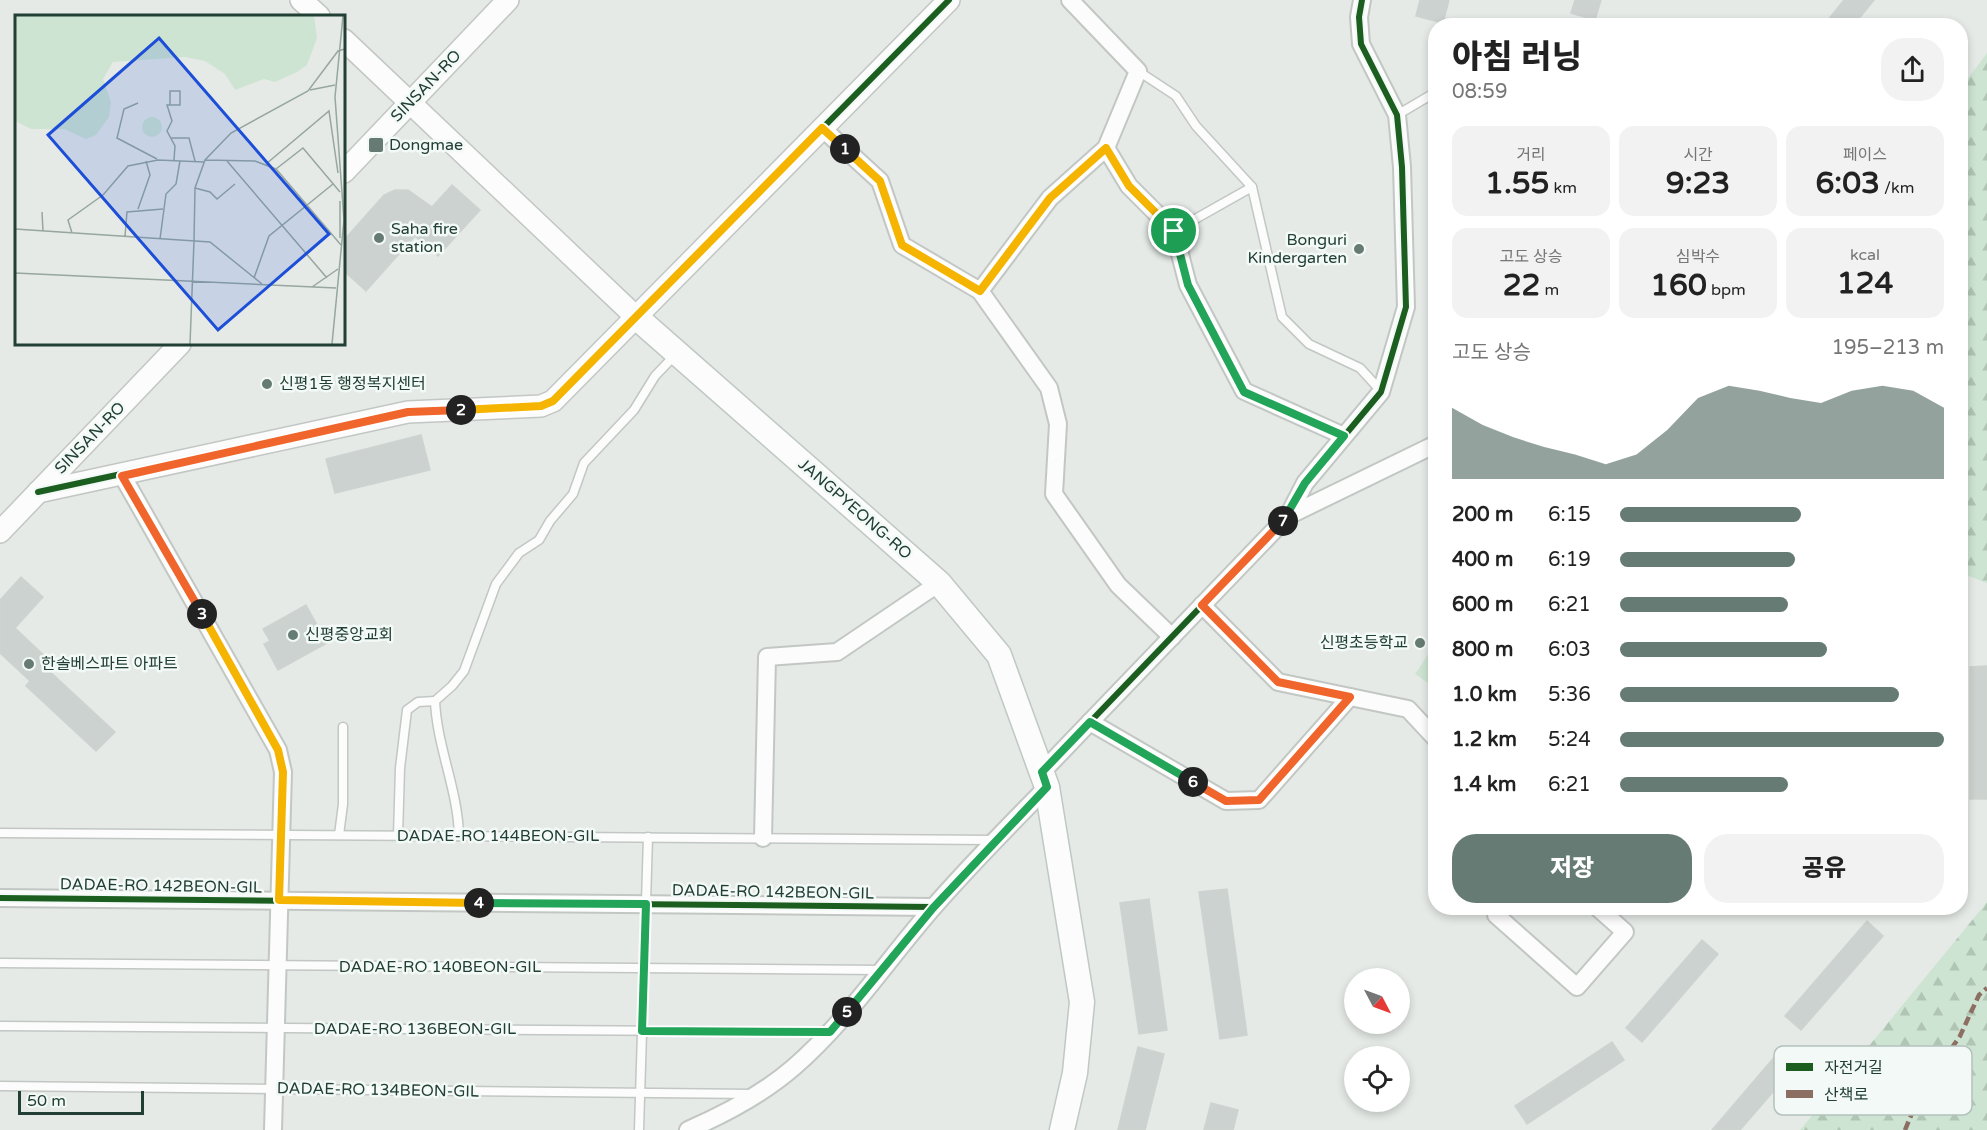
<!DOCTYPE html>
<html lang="ko">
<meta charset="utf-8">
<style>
:root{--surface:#fff;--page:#f2f2f2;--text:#222;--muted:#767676;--accent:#667b73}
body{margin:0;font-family:"Varela Round","Noto Sans KR",sans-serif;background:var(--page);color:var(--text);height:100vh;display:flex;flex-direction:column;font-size:22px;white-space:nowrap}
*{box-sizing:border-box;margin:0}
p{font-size:20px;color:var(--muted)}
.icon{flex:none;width:33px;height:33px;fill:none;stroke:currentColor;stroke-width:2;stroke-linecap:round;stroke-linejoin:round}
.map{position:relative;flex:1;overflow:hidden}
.side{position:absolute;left:1428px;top:18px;width:540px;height:897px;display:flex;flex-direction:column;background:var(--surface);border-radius:24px;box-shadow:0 3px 9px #0003}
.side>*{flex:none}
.needle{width:39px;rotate:131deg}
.fabs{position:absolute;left:1344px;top:968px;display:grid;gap:12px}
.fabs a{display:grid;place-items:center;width:66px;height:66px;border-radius:50%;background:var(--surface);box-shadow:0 3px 9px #0003;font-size:30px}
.scale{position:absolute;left:18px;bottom:15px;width:126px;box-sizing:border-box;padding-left:6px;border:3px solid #213f34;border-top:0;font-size:16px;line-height:21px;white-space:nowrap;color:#213f34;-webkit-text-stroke:4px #f3f9f6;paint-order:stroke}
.pin{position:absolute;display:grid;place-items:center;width:51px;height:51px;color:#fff;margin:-26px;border:3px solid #fff;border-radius:50%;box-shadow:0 2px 6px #0007}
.km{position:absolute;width:30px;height:30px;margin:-15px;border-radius:50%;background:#222;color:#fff;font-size:16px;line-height:30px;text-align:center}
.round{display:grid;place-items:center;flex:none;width:63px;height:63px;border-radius:24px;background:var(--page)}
.headline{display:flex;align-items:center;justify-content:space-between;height:102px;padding:0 24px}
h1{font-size:33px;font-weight:800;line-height:45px}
.figures{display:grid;grid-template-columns:repeat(3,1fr);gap:9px;height:102px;padding:6px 24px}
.figures div{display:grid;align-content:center;border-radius:15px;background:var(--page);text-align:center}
.figures b{font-size:30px;font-weight:800}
.figures small{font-size:16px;font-weight:400}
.figures p{font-size:16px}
.chart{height:168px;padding:12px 24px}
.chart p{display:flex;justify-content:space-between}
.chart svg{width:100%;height:108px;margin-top:6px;fill:var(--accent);opacity:.7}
.cta{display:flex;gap:12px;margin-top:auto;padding:12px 24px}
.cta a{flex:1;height:69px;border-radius:24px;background:var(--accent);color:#fff;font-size:24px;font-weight:800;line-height:69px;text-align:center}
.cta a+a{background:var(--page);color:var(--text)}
ul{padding:0 24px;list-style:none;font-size:20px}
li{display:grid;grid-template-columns:96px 72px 1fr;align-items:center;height:45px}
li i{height:15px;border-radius:8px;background:var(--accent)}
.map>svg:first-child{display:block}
</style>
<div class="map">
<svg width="1987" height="1130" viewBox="0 0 1987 1130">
<defs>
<pattern id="forest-firs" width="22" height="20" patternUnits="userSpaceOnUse" patternTransform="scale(1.5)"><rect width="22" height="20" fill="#cee4d2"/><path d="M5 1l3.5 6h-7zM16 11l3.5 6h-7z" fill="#b1c5b5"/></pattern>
</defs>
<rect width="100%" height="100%" fill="#e5eae7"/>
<!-- forest -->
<g fill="url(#forest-firs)">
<polygon points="1987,53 1987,583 1961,573 1960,89"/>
<polygon points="1987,902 1987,1130 1800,1130"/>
</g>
<!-- pitch -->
<polygon fill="#cee4d2" points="1435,644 1436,688 1435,688 1415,674"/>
<!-- building -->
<g fill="#ccd2cf" stroke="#cdd3d0" stroke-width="1.5">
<polygon points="1420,0 1449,0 1443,23 1416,16"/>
<polygon points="1575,0 1601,0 1595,20 1571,13"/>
<polygon points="1844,0 1874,0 1853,26 1823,26"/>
<polygon points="452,185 480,210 438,256 415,236 366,291 344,271 344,240 384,195 395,190 408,190 432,207"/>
<polygon points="421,435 430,470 335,493 326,459"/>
<polygon points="21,577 43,597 15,628 50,661 45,667 115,732 96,751 26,686 30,681 0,653 0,600"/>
<polygon points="306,605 327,643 278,670 264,644 270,641 263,629"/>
<polygon points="1987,666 1987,799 1970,799 1970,667"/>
<polygon points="1227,889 1247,1035 1220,1039 1199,892"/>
<polygon points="1149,899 1167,1030 1139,1034 1120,903"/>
<polygon points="1867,921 1883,936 1801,1030 1785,1016"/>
<polygon points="1702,940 1718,954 1642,1042 1626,1028"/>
<polygon points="1612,1042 1624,1060 1527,1124 1515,1106"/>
<polygon points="1138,1047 1164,1054 1145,1130 1118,1130"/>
<polygon points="1783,1047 1799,1062 1740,1130 1712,1130"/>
<polygon points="1211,1103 1238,1110 1233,1130 1204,1130"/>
</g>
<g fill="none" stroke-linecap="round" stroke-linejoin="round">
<defs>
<g id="service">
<polyline points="1138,71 1176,96 1196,126 1252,187 1282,317 1309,344 1360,368 1381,391"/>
<polyline points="1397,115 1436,92"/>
<polyline points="1174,231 1252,187"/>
<polyline points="0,833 993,840"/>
<polyline points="339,835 343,804 343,727"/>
<polyline points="398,836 400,768 407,710 418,702 435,701"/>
<path d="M 459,836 C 458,790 437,747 435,701 L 452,686 L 464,671 L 496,584 L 519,553 L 539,540 L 550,521 L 573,494 L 584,463 L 634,410 L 655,376 L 676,354"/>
<polyline points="0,963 881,970"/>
<polyline points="0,1026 828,1032"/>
<polyline points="0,1086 753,1094"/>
<polyline points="639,1130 648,837"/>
</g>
<g id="minor">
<polyline points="822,128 880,181 902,245 980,291 1049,388 1058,424 1054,494 1118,585 1172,637"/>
<polyline points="1106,148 1129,186 1174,231 1188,285 1244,391 1344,436"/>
<polyline points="980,291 1050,198 1106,148 1138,71 1070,0"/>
<polyline points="122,475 278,750 283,772 273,1130"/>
<polyline points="1288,516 1436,444"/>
<polyline points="1202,605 1278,682 1408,709 1436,739"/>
<polyline points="1090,722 1226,801 1259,800 1350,697"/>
<polyline points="1042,772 1288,516 1305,483 1381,392 1406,307 1402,167 1397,115 1361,44 1359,17 1362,0"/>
<polyline points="763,838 767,657 837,652 939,583"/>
<polyline points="0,898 933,907"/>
<polyline points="1503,908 1496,915 1577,987 1625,932 1598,908"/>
<path d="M 688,1130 C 725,1114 763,1094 794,1067 C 846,1022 886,962 931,910 C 968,867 1008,827 1047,787"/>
</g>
<g id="tertiary">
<polyline points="301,0 319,16"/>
<polyline points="344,40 636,317"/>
<polyline points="344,172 508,0"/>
<polyline points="38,492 408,412 541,406 553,401 949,0"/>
<polyline points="0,532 180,344"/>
</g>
<polyline id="secondary" points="636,317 939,583 999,655 1047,787 1082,1002 1075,1073 1062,1130"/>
</defs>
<!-- service casing -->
<use href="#service" stroke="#c2c7c4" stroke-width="11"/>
<!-- minor casing -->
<use href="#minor" stroke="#c2c7c4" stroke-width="20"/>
<!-- tertiary casing -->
<use href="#tertiary" stroke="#c2c7c4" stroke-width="24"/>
<!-- secondary casing -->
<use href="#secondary" stroke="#c0c8c4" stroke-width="27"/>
<!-- service -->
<use href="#service" stroke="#fbfcfb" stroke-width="8"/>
<!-- minor -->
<use href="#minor" stroke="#fbfcfb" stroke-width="16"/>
<!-- tertiary -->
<use href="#tertiary" stroke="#fbfcfb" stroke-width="21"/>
<!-- secondary -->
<use href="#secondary" stroke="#fbfcfb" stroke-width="24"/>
<!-- quiet -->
<polyline stroke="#8d6e63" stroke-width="4.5" stroke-dasharray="9 4.5" stroke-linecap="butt" points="1905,1130 1920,1094 1960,1036 1979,995 1987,988"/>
<defs>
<g id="cycleway">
<polyline points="38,492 408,412 541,406 553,401 949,0"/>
<polyline points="1042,772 1288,516 1305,483 1381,392 1406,307 1402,167 1397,115 1361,44 1359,17 1362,0"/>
<polyline points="0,898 933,907"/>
</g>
</defs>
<!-- cycleway casing -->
<use href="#cycleway" stroke="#f3f9f6" stroke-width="10"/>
<!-- cycleway -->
<use href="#cycleway" stroke="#1b5e20" stroke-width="6"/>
</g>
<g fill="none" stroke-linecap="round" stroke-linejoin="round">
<defs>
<polyline id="split-1" points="845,149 880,181 902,245 980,291 1050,198 1106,148 1129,186 1174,231"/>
<polyline id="split-2" points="461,410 541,406 553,401 822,128 845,149"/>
<polyline id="split-3" points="202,614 122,476 408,412 461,410"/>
<polyline id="split-4" points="202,614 278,750 283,772 279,900 479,903"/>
<polyline id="split-5" points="479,903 646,904 642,1031 830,1032 847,1012"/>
<polyline id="split-6" points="847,1012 933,908 1047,787 1042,772 1090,722 1193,782"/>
<polyline id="split-7" points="1193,782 1226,801 1259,800 1350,697 1278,682 1202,605 1283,521"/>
<polyline id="split-8" points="1174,231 1188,285 1244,392 1344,436 1305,483 1283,521"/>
</defs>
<!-- split-1 casing -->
<use href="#split-1" stroke="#fff" stroke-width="12"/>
<!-- split-2 casing -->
<use href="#split-2" stroke="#fff" stroke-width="12"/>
<!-- split-3 casing -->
<use href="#split-3" stroke="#fff" stroke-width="12"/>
<!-- split-4 casing -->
<use href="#split-4" stroke="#fff" stroke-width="12"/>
<!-- split-5 casing -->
<use href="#split-5" stroke="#fff" stroke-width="12"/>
<!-- split-6 casing -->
<use href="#split-6" stroke="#fff" stroke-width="12"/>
<!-- split-7 casing -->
<use href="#split-7" stroke="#fff" stroke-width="12"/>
<!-- split-8 casing -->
<use href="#split-8" stroke="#fff" stroke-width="12"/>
<!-- split-1 -->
<use href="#split-1" stroke="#f5b400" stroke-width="8"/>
<!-- split-2 -->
<use href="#split-2" stroke="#f5b400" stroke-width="8"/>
<!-- split-3 -->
<use href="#split-3" stroke="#f0652b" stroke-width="8"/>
<!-- split-4 -->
<use href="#split-4" stroke="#f5b400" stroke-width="8"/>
<!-- split-5 -->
<use href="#split-5" stroke="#22a559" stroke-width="8"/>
<!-- split-6 -->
<use href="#split-6" stroke="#22a559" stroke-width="8"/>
<!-- split-7 -->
<use href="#split-7" stroke="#f0652b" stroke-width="8"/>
<!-- split-8 -->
<use href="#split-8" stroke="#22a559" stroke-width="8"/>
</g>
<!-- markers -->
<g fill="#667b73" stroke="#f3f9f6" stroke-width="2">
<rect x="368" y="137" width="16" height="16" rx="3"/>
<circle cx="379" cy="238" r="6"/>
<circle cx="1359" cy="249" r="6"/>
<circle cx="267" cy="384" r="6"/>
<circle cx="293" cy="635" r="6"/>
<circle cx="1420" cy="643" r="6"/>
<circle cx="29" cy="664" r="6"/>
</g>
<g text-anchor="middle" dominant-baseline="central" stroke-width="5" stroke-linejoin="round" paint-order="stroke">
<!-- street labels -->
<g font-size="16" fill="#213f34" stroke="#f3f9f6">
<text transform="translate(426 86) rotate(-46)">SINSAN-RO</text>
<text transform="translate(90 438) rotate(-46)">SINSAN-RO</text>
<text transform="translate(855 509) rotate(41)">JANGPYEONG-RO</text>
<text x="498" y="836">DADAE-RO 144BEON-GIL</text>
<text transform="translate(161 886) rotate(1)">DADAE-RO 142BEON-GIL</text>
<text transform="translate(773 892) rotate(1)">DADAE-RO 142BEON-GIL</text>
<text x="440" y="967">DADAE-RO 140BEON-GIL</text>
<text x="415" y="1029">DADAE-RO 136BEON-GIL</text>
<text transform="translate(378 1090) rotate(1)">DADAE-RO 134BEON-GIL</text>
</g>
<!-- poi labels -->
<g font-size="16" fill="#213f34" stroke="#f3f9f6" text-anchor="start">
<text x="389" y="145">Dongmae</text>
<text x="391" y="229">Saha fire<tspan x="391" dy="18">station</tspan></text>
<text x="1347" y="240" text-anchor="end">Bonguri<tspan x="1347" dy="18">Kindergarten</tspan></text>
<text x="279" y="384">신평1동 행정복지센터</text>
<text x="305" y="635">신평중앙교회</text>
<text x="1408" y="643" text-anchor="end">신평초등학교</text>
<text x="41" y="664">한솔베스파트 아파트</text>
</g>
</g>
<!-- overview -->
<g transform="translate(15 15)">
<rect width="330" height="330" fill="#e5eae7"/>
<path d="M 0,1 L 299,1 L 302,23 L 292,50 L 282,57 L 260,67 L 249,64 L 220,75 L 210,59 L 190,46 L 170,42 L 98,47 L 88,64 L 96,87 L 94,102 L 81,120 L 71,124 L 49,114 L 16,114 L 0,106 Z" fill="#cee4d2"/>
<path d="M127 112a10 10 0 1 1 20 0a10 10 0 1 1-20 0Z" fill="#cee4d2"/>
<path fill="none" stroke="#97a69f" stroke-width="1.5" d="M 295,75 L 320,70M 123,88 L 109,94 L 102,123 L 142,144M 155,90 L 155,76 L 165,76 L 165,90 L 152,90 L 157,106 L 152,116 L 160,131 L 159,145M 156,123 L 174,123 L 180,146M 190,145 L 240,146 L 261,154 L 326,230M 212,146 L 312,263M 251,149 L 314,96 L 323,158M 261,154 L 288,133 L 325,177M 180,173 L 195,177 L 202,184 L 220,169M 325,186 L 325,223M 123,194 L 135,160 L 131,146M 27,197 L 28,216M 0,214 L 195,227 L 247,269M 57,218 L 53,205 L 88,180 L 113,151 L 143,145 L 189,147M 110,221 L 112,197 L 148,194M 145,224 L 151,179 L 161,169 L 165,146M 179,226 L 180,173 L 190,145 L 216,118 L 293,76 L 323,36 L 330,34M 0,258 L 321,273M 239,263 L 254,221 L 318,169M 297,272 L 323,254M 175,329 L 179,226M 317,329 L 329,205 L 320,82 L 328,1"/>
<path fill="#1d4ed8" fill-opacity="0.15" stroke="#1d4ed8" stroke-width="3" d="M 144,23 L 314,219 L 203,315 L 33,120 Z"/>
<rect width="330" height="330" fill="none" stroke="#213f34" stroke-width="3"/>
</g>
<!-- legend -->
<rect x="1774" y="1046" width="198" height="69" rx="9" fill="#f3f9f6" stroke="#b4c1bc" stroke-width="1.5"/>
<rect x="1786" y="1063" width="27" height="8" fill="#1b5e20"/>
<rect x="1786" y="1090" width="27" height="8" fill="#8d6e63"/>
<g font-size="16" fill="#213f34">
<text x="1824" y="1073">자전거길</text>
<text x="1824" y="1100">산책로</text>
</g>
</svg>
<div class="fabs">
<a><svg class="needle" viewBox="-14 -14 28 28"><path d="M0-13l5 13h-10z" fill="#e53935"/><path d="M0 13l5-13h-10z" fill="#767676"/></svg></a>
<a><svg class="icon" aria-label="locate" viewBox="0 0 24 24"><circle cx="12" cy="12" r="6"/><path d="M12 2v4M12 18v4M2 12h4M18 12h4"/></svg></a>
</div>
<div class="scale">50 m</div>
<div class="pin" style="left:1174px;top:231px;background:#1e9e55"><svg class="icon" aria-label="arrive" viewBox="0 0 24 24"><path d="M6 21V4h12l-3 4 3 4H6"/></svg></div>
<b class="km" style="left:845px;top:149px">1</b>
<b class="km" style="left:461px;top:410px">2</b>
<b class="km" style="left:202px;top:614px">3</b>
<b class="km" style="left:479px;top:903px">4</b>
<b class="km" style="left:847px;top:1012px">5</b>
<b class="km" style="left:1193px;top:782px">6</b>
<b class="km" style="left:1283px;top:521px">7</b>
<section class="side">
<div class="headline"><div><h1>아침 러닝</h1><p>08:59</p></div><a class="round"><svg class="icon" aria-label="share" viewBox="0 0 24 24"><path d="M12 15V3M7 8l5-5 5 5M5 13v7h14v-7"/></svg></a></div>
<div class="figures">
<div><p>거리</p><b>1.55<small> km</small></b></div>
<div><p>시간</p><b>9:23</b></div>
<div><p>페이스</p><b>6:03<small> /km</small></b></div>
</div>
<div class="figures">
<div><p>고도 상승</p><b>22<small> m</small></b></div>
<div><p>심박수</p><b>160<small> bpm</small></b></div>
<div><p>kcal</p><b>124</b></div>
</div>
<div class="chart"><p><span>고도 상승</span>195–213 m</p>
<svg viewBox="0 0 160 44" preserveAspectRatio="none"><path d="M0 44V15L10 22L20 27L30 31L40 34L50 38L60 34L70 24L80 11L90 6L100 8L110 11L120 13L130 8L140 6L150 8L160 15V44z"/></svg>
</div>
<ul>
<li><b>200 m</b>6:15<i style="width:56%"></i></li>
<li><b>400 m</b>6:19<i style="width:54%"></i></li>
<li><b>600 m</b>6:21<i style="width:52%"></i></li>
<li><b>800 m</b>6:03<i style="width:64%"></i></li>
<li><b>1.0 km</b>5:36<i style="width:86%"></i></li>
<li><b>1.2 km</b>5:24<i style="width:100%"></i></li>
<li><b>1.4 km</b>6:21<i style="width:52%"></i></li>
</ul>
<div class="cta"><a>저장</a><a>공유</a></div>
</section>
</div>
